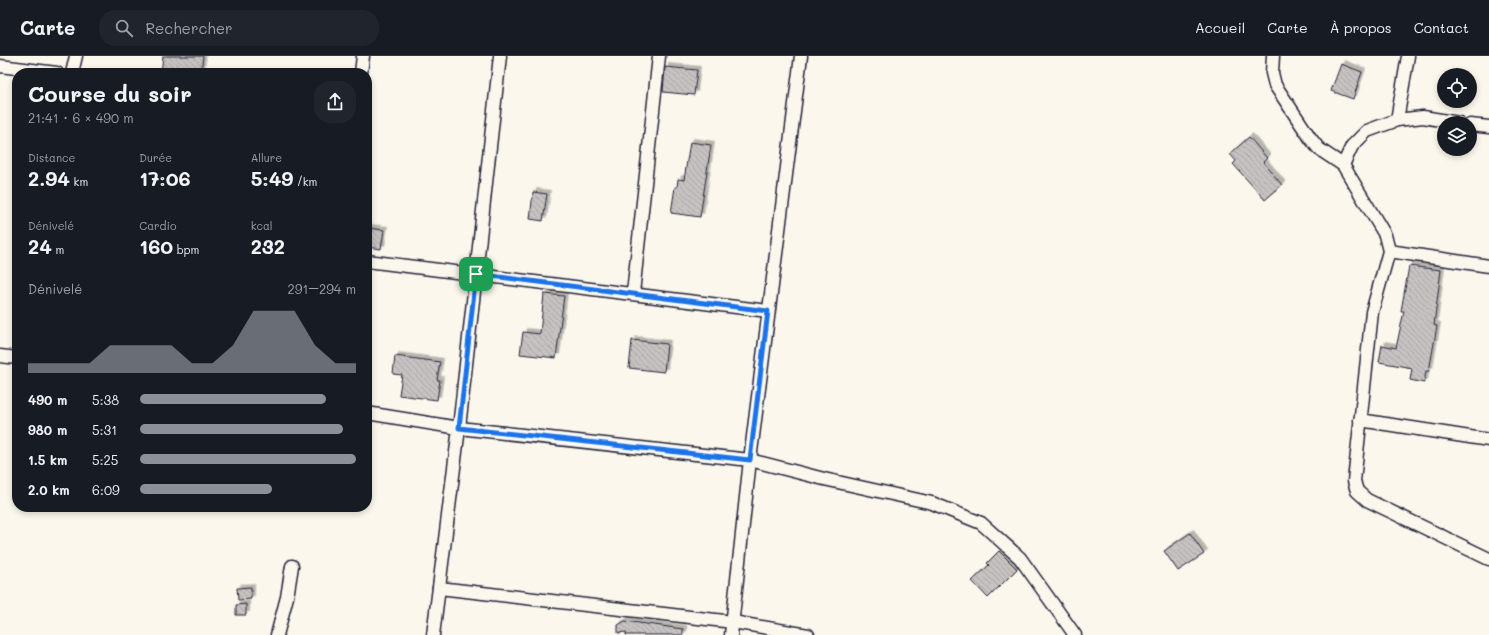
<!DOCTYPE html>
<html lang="fr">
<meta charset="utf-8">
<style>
:root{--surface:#171b24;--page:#20242c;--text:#f1f3f6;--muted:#9ea1a6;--line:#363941;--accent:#8c9099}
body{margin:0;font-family:Mali,sans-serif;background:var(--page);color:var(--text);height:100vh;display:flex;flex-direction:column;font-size:15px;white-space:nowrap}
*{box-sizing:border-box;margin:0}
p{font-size:13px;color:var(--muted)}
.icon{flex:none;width:22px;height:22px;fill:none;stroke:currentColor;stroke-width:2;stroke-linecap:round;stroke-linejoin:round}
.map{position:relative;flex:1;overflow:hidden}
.side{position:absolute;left:12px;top:12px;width:360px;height:444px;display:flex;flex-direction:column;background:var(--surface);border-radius:16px;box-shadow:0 2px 6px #0003}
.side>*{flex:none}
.tools{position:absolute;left:1437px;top:12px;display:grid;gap:8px}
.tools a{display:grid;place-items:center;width:40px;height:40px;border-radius:50%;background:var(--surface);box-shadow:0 2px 6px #0003;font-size:20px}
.pin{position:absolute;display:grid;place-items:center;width:34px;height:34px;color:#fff;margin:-17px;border-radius:8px;box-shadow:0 2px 6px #0006}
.round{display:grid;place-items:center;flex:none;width:42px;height:42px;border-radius:16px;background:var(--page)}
.head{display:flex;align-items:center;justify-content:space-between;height:68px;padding:0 16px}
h1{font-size:22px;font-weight:700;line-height:30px}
.metrics{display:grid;grid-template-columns:repeat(3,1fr);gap:6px;height:68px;padding:4px 16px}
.metrics div{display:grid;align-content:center}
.metrics b{font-size:20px;font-weight:700}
.metrics small{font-size:11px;font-weight:400}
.metrics p{font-size:11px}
.chart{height:112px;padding:8px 16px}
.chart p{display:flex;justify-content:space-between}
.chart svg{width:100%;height:72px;margin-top:4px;fill:var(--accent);opacity:.7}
ul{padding:0 16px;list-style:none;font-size:13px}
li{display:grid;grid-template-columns:64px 48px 1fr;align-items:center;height:30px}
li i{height:10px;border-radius:5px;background:var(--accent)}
header{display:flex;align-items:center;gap:24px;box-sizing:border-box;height:56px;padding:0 20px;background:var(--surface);border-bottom:1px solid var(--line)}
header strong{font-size:19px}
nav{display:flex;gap:22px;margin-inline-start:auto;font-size:14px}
.search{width:280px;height:36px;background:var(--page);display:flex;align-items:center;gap:10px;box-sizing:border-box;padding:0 14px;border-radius:16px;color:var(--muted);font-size:15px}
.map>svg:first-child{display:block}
</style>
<header>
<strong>Carte</strong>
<div class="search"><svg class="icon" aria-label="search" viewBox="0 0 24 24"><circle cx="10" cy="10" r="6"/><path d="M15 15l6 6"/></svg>Rechercher</div>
<nav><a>Accueil</a><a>Carte</a><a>À propos</a><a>Contact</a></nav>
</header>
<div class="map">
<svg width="1489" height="579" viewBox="0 0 1489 579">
<defs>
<pattern id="building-back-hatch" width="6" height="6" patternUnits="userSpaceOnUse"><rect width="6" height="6" fill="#c6c2c0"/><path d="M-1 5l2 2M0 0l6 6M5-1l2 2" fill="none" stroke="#aaa6a6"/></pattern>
<filter id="shadow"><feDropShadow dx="3.5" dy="-3.5" stdDeviation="0" flood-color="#0004"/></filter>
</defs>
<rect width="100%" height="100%" fill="#fbf7ec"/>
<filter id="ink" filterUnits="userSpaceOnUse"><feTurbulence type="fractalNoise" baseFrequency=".025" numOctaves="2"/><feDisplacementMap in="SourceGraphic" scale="8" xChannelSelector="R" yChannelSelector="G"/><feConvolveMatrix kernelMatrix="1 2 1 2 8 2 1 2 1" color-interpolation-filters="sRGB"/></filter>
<g filter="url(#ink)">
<!-- building -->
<g fill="url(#building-back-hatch)" stroke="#22223b" filter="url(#shadow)">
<polygon points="163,0 203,0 201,17 161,17"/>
<polygon points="1341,8 1362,16 1353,43 1331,35"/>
<polygon points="665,11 697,14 694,39 663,36"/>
<polygon points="1249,81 1267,102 1263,106 1282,129 1265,144 1233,108 1236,105 1230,98"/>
<polygon points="690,86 711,89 700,161 671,157 675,131 677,131 678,123 684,124"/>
<polygon points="533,136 547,138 543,165 530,163"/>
<polygon points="367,172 384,174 381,193 367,191"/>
<polygon points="1409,210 1441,214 1434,269 1437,270 1429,315 1426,315 1424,327 1410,324 1412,312 1379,306 1382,289 1396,292 1404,255 1401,255"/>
<polygon points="544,238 564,240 556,302 520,298 523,276 540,278"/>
<polygon points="632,284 667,288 664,316 629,312"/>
<polygon points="395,300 440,306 437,324 440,324 437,344 399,339 402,319 393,318"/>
<polygon points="1190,477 1204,498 1178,515 1164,495"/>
<polygon points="999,495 1017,513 988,542 972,525 989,509 987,507"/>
<polygon points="251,531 251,543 238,544 237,532"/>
<polygon points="246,548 246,559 236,559 236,549"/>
<polygon points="625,565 683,573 683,579 626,579 626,576 618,577 618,569"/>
</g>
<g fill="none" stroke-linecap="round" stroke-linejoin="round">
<defs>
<g id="minor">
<polyline points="1273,0 1272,17 1275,29 1311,83 1319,93 1343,109 1385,179 1389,195 1372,256 1354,425 1357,435 1367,444 1489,503"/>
<polyline points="0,10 57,17"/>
<polyline points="72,17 76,0"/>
<polyline points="361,17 363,0"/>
<polyline points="1397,64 1408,0"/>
<polyline points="1470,69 1489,71"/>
<polyline points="1343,109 1352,90 1367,75 1397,64 1423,61 1459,67"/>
<polyline points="1389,195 1489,210"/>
<polyline points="367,205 768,255"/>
<polyline points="633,237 659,0"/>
<polyline points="0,300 17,302"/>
<polyline points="367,357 459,372 750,404 824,423 932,447 981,467 1020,502 1075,579"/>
<polyline points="1360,364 1489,384"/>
<polyline points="439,532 733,566 808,579"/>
<polyline points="277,579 287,541 292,510"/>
<polyline points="433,579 459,372 500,0"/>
<polyline points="731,579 750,404 801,0"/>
</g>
</defs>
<!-- minor casing -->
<use href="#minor" stroke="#22223b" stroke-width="15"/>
<!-- minor -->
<use href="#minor" stroke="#fbf7ec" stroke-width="12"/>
</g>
</g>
<g fill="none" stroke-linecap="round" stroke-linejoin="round" filter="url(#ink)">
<defs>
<polygon id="route" points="476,218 768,255 750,404 459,372"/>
</defs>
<!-- route casing -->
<use href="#route" stroke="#fff" stroke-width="8"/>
<!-- route -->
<use href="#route" stroke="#1a73e8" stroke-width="5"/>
</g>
</svg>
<div class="tools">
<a><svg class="icon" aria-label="locate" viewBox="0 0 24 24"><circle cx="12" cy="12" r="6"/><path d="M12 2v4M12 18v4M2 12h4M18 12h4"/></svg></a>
<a><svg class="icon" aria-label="layers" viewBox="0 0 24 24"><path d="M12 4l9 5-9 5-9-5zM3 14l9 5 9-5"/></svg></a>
</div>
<div class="pin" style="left:476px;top:218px;background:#1e9e55"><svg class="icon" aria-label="arrive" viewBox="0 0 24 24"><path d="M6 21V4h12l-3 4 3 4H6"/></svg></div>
<section class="side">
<div class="head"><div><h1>Course du soir</h1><p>21:41 · 6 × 490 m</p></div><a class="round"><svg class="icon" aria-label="share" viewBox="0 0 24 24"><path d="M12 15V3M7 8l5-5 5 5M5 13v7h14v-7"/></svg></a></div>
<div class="metrics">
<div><p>Distance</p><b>2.94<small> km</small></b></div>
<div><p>Durée</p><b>17:06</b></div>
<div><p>Allure</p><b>5:49<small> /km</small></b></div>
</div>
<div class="metrics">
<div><p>Dénivelé</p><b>24<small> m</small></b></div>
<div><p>Cardio</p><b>160<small> bpm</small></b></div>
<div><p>kcal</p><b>232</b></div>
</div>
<div class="chart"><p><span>Dénivelé</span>291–294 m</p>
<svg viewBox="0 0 160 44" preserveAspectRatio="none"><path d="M0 44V38L10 38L20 38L30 38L40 27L50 27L60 27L70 27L80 38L90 38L100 27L110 6L120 6L130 6L140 27L150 38L160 38V44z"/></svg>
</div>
<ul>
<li><b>490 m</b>5:38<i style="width:86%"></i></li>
<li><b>980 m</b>5:31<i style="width:94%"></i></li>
<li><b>1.5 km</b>5:25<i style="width:100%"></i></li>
<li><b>2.0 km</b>6:09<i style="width:61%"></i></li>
</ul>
</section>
</div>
